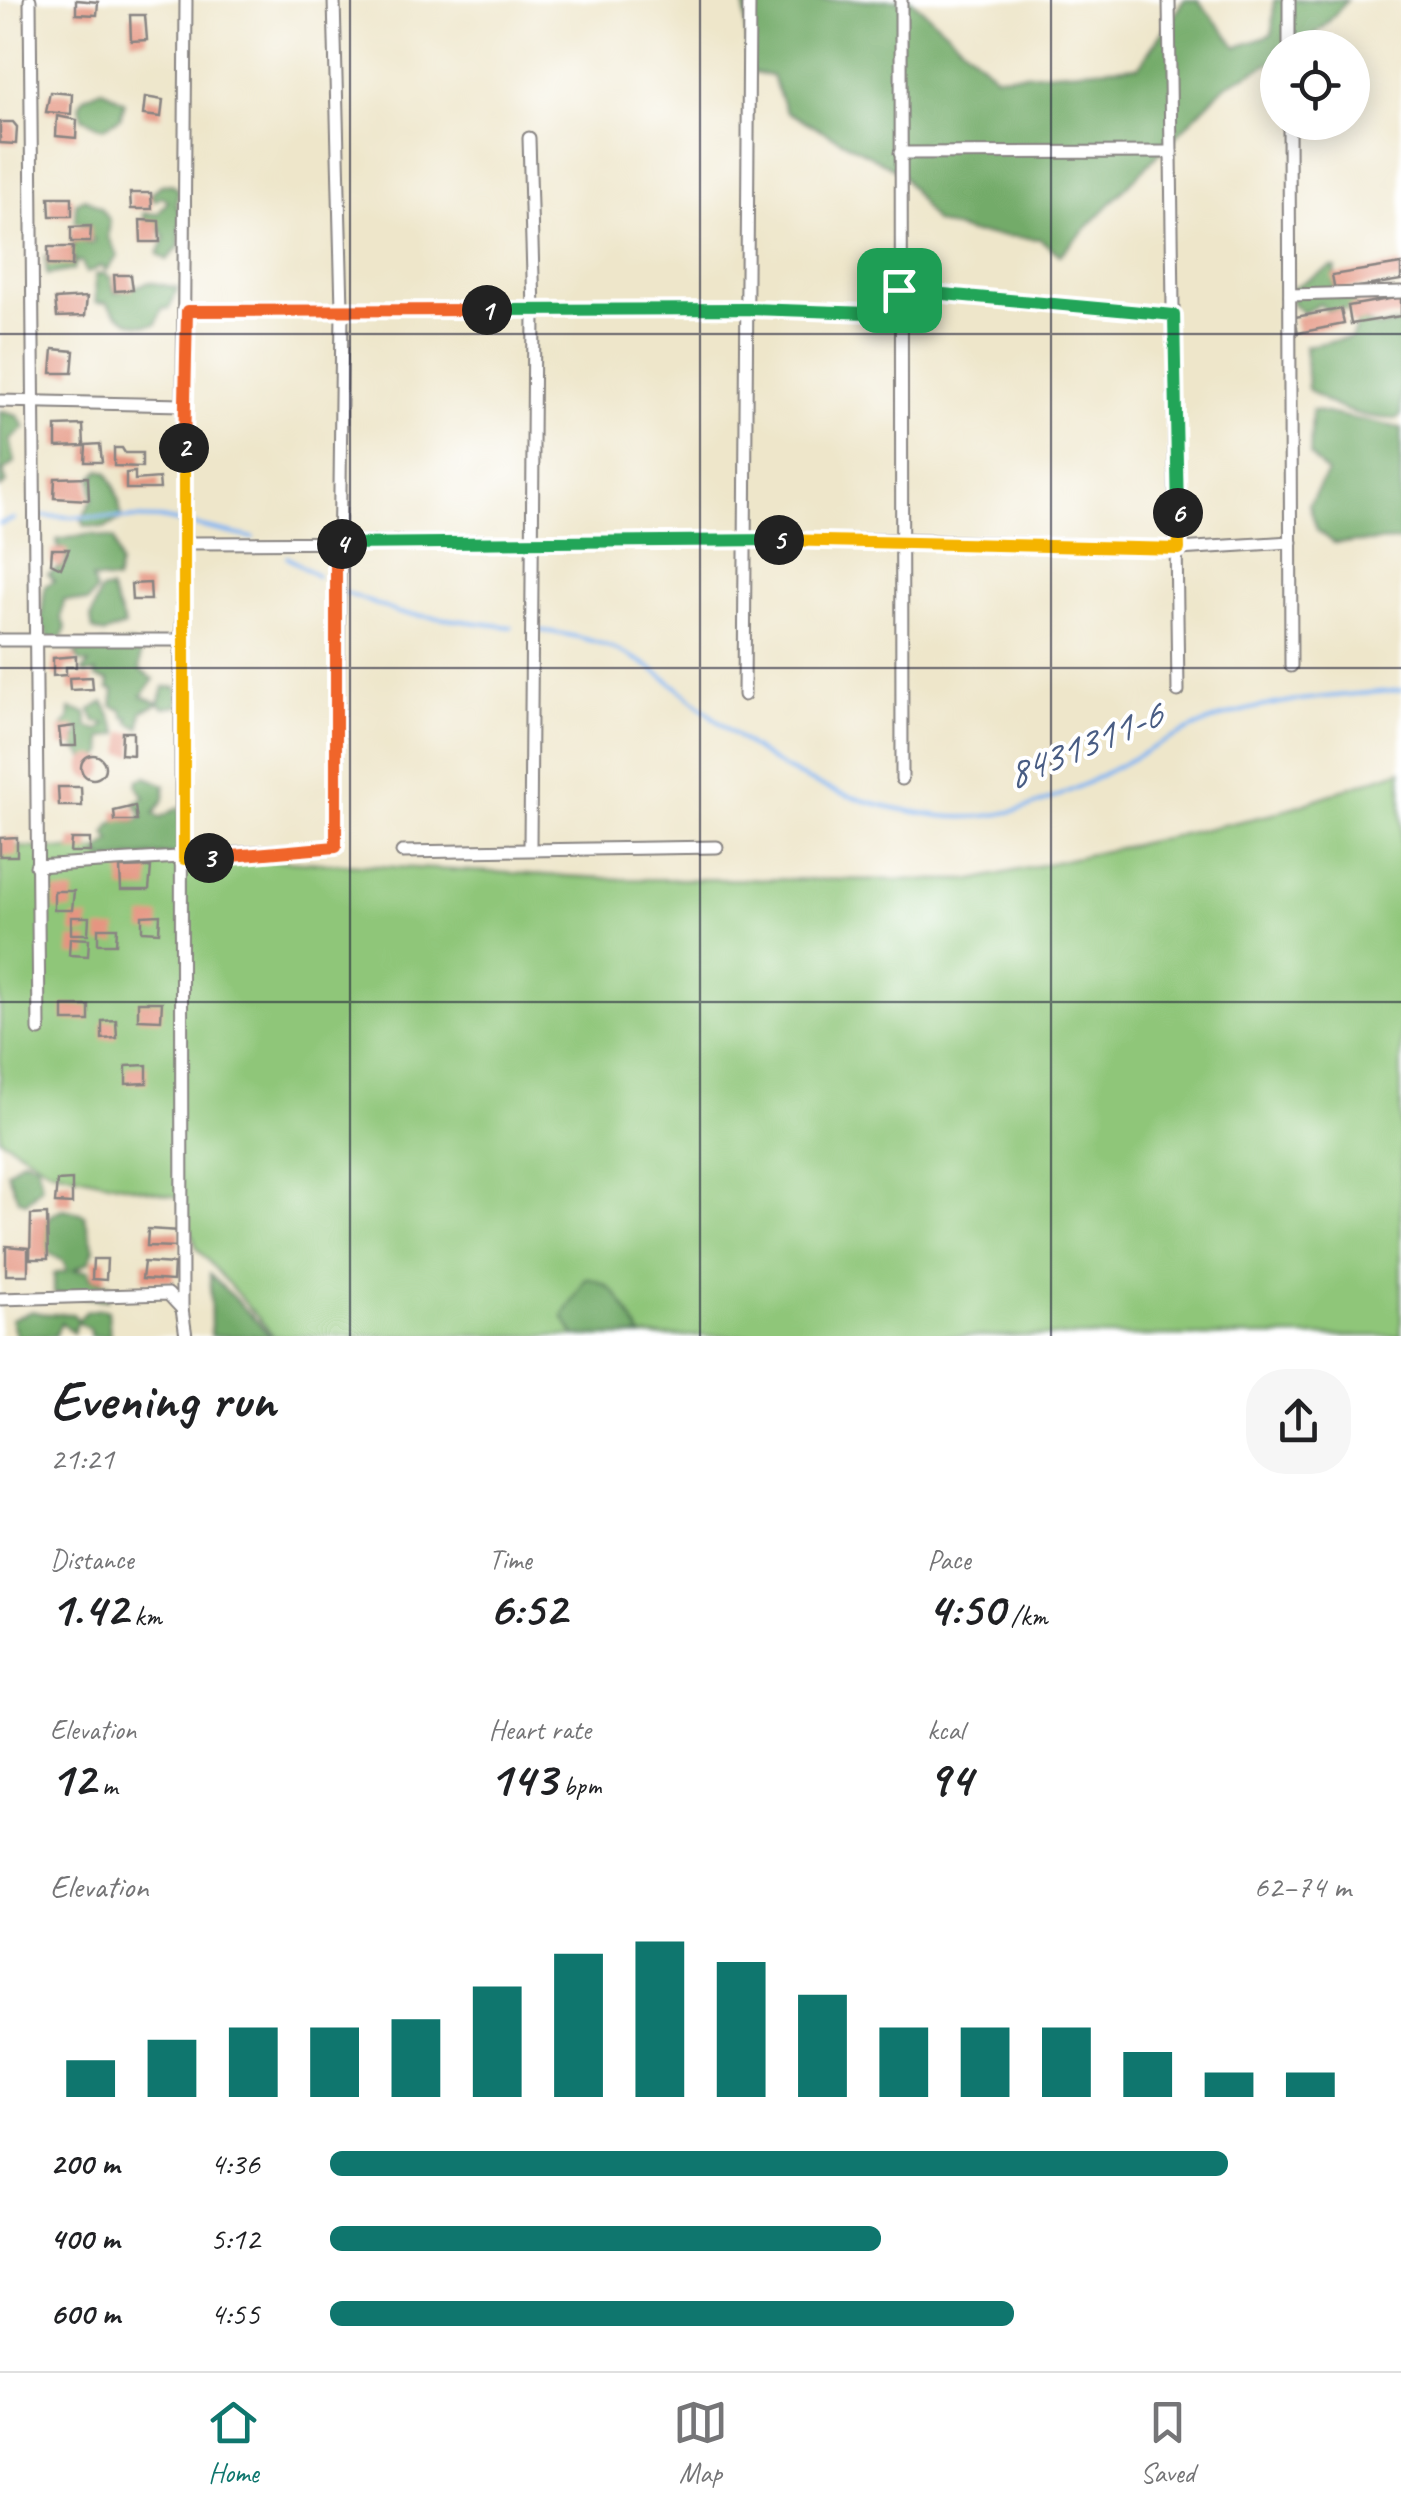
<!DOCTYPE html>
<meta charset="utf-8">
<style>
:root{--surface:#fff;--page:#f6f6f6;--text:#202124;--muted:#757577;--line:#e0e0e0;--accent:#0f766e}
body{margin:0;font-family:Caveat,sans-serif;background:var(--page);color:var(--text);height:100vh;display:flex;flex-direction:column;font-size:38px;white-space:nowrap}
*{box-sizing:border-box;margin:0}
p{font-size:32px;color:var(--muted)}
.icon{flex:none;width:55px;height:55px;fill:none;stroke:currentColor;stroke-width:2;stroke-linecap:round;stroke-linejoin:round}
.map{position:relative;height:1336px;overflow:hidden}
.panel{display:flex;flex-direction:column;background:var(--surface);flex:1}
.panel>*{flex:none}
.controls{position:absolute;left:1260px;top:30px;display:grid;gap:20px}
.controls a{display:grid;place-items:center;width:110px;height:110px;border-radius:50%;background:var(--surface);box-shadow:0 5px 25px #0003;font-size:50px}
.pin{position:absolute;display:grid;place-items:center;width:85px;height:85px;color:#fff;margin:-42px;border-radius:20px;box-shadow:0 5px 15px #0006}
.km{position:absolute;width:50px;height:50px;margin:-25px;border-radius:50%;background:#222;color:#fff;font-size:28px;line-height:50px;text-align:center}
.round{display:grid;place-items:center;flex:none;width:105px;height:105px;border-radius:40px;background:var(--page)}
.overview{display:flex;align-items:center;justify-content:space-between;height:170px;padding:0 50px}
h1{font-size:55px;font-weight:600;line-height:75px}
.stats{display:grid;grid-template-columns:repeat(3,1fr);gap:15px;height:170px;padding:10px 50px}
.stats div{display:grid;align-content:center}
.stats b{font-size:50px;font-weight:600}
.stats small{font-size:28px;font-weight:400}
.stats p{font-size:28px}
.chart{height:280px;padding:20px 50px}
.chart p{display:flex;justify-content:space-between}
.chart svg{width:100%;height:180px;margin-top:10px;stroke:var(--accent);stroke-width:6}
ul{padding:0 50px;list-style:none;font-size:32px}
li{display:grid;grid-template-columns:160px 120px 1fr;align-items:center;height:75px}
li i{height:25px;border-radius:12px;background:var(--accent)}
.tab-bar{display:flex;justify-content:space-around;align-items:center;height:140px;border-top:2px solid var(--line);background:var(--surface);font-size:28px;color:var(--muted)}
.tab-bar a{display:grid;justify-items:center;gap:5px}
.tab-bar .active{color:var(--accent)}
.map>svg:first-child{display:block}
</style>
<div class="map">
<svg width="1401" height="1336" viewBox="0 0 1401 1336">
<rect width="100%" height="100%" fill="#fff"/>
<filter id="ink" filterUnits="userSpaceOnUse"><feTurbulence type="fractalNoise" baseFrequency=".01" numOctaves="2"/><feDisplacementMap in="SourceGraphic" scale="20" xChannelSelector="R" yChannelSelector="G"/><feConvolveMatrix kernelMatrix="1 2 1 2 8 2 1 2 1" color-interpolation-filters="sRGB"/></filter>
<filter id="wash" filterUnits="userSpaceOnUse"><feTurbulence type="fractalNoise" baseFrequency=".0048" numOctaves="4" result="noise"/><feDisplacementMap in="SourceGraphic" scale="40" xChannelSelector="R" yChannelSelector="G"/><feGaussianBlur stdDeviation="2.25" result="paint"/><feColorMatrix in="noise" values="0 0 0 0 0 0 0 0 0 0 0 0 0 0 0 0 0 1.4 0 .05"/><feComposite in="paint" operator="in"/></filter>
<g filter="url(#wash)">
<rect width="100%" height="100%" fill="#eee6ca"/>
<!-- green -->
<polygon fill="#8fc679" stroke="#58745a" stroke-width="2.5" points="1401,770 1401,1336 274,1336 197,1248 178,1197 49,1169 0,1138 0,846 621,879 973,880 1273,814"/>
<!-- forest -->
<g fill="#73ab69" stroke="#4a6652" stroke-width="2.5">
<path d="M 744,0 L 912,0 L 996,76 L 1139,66 L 1184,0 L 1198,0 L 1237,47 L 1272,35 L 1274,0 L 1347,0 C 1329,23 1308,47 1278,48 L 1275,61 L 1226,85 L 1060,255 L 1040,239 L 970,233 L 934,222 L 900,172 L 786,111 L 772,76 L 748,71 Z"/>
<polygon points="102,89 125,102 120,118 103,128 82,118 80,104 84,97"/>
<polygon points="172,184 179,190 176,204 182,215 179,247 167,260 158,254 165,238 158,225 144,219 144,213 158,214 168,201 162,196 155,201 151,194 161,185"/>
<polygon points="85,198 101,208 110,221 108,236 118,256 106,271 102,266 86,273 82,262 77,261 73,270 47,275 45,256 75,261 70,250 76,240 92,244 95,240 89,237 90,226 75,222 76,202"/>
<path d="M 1331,267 L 1336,268 L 1333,290 L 1352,298 L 1365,322 L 1378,327 L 1401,323 L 1401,416 L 1395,419 C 1362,418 1334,410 1308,389 L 1305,346 L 1351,338 L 1357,325 L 1352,310 L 1326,310 L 1320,304 L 1303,313 L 1291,302 L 1292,288 Z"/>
<path d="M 102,273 L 110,277 L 115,293 L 150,282 L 178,288 L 169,309 L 162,308 L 156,324 C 136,328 119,319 107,303 L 96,302 L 95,275 Z"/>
<polygon points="1312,410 1401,428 1401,541 1334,543 1317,530 1309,504 1327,473 1310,455"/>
<polygon points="0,411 18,416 25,428 10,440 15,462 3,472 7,483 0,488"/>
<path d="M 100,470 L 107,472 C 117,488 120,501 121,520 L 104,528 L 85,526 L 82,519 L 93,498 L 92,478 Z"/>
<polygon points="91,534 114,539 120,565 116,581 92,579 96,591 88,602 64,600 61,618 66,628 62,638 50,640 41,623 45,586 54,581 48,574 66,564 66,549 58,548 57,540"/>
<polygon points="110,589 125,626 104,634 93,630 91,618 100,591"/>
<polygon points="104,643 112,647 131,643 140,648 140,670 154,679 142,696 159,703 164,687 177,687 179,706 164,708 159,704 142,711 140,728 129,723 129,717 125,718 122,710 112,706 114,690 108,689 109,681 96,677 96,672 86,674 82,671 89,664 80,662 75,652"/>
<polygon points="104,702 119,734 102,738 104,753 96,760 86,760 73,744 81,730 64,729 63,725 69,720 70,709 86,713 88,727 99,731 106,724 95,722 90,710"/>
<polygon points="146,777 165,785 164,799 154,814 160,818 179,807 186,853 103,859 98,851 111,841 106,834 111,824 121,819 134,822 143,816 135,803 145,797 137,786 138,780"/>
<polygon points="23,1159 37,1164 42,1186 26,1202 18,1199 7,1172"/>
<path d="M 64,1209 L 84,1214 L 94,1249 L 89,1262 L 74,1270 L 89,1271 L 90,1278 L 110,1284 L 107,1300 L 54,1293 L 54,1274 L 67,1271 L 63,1261 L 45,1251 C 44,1232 42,1214 64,1209 Z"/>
<polygon points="210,1274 271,1336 211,1336"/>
<path d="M 586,1278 C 620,1284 624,1309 642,1336 L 575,1336 L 563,1317 Z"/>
<path d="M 102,1309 L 108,1311 L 110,1336 L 90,1336 L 90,1330 L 78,1322 L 73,1333 L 61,1323 L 55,1336 L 16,1336 L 11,1319 L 32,1311 C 44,1316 59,1313 73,1314 L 78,1320 L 87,1311 Z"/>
</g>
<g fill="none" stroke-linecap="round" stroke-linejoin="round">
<!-- stream -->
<g stroke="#83b6f1" stroke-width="4">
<polyline points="40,516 165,519 253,538"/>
<polyline points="0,524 14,519"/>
<polyline points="287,557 317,576"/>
<polyline points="343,592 399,613 511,627"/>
<path d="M 536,630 C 655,643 674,695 763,755 C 814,790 880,808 941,816 C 1048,829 1126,749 1222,717 C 1279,698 1342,696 1401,690"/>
</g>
</g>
<g id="blocks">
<!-- building -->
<g fill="#e59581">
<polygon points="76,0 98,2 97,15 76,14"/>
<polygon points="130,15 145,15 147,40 131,41"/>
<polygon points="50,92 72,94 71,114 46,112"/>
<polygon points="145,97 163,100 161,117 143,115"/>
<polygon points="57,116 77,120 76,138 56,136"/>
<polygon points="0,122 13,122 17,127 16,144 0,143"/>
<polygon points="130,193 151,193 152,209 131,209"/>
<polygon points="49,197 72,197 72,216 50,216"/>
<polygon points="140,220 159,221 160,242 141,242"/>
<polygon points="91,226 90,242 71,242 71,227"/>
<polygon points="48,247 73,247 72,266 48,265"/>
<polygon points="1401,264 1401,280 1335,291 1332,275"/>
<polygon points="114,275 131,275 133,290 115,291"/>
<polygon points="87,297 85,316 57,317 55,299"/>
<polygon points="1401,297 1401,316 1351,324 1348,306"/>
<polygon points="1341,309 1344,324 1298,333 1295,317"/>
<polygon points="53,349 74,351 72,373 51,373"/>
<polygon points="83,425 84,446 56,447 56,426"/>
<polygon points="100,444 102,462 85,462 86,445"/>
<polygon points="114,448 122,448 125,453 142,453 142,467 114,466"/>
<polygon points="135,472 135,480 159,478 160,489 126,489 126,473"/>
<polygon points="88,477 89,500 54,498 55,478"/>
<polygon points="52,549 69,549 61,568 51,563"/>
<polygon points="150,583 151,600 132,600 131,584"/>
<polygon points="76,656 76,667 66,667 66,675 53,676 53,658"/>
<polygon points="92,677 93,689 70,690 69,678"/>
<polygon points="75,726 76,746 61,746 59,728"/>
<polygon points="122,732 133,732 133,755 121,754"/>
<circle cx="93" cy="767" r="12"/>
<polygon points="58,787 81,787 82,806 59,806"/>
<polygon points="135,806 137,821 115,821 114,811"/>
<polygon points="17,837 17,856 0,856 0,838"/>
<polygon points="71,839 90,839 90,852 70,852"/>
<polygon points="151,867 149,890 121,890 120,868"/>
<polygon points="54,891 74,891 72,910 54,910"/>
<polygon points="160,915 159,932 142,931 142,916"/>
<polygon points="71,917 89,917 88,934 71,934"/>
<polygon points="98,928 117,928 116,944 98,944"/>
<polygon points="70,938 89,939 88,956 69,955"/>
<polygon points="138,1002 162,1002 161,1020 138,1019"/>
<rect x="63" y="1006" width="26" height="15"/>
<polygon points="116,1020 117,1038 102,1039 102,1021"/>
<polygon points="147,1065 147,1083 126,1084 126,1066"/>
<polygon points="72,1180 72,1204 55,1203 57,1181"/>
<polygon points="47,1214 48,1259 30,1259 31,1215"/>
<polygon points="148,1229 180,1231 178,1247 147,1246"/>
<polygon points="6,1246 28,1248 28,1275 6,1275"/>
<polygon points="93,1259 107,1259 106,1280 92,1279"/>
<polygon points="144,1262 174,1264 173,1281 142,1279"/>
</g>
</g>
</g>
<g filter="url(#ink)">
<use href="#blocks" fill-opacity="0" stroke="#888482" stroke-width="2.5"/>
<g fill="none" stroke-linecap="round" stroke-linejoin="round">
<defs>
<g id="minor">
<polyline points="30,0 39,1030"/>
<polyline points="901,0 902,779"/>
<polyline points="1169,0 1178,691"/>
<polyline points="1289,0 1289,48"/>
<polyline points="1289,122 1291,666"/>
<polyline points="529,138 534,311 530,848"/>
<polyline points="900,153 1171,152"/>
<polyline points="899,290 1174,315"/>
<polyline points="1290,295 1401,292"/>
<polyline points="187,311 747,309 899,314"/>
<polyline points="0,401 183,405 186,0"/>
<polyline points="183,405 186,543"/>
<polyline points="0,640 181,640"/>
<polyline points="744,695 749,0"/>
<polyline points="402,852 717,847"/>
<polyline points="36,866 336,847 342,309 334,0"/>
<polyline points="0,1299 168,1294 182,1309 186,1336"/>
<polyline points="182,1309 181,640 186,543 901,540 1179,549 1291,542"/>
</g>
</defs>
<!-- minor casing -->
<use href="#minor" stroke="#888482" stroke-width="15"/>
<!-- minor -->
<use href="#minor" stroke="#fff" stroke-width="11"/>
</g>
</g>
<g fill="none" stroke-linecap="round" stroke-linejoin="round" filter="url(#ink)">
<defs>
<polyline id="split-1" points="487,310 748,309 899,314 899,290"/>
<polyline id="split-2" points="184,448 187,311 487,310"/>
<polyline id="split-3" points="184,448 184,859 209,858"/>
<polyline id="split-4" points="209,858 336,847 336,544 342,544"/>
<polyline id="split-5" points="342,544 779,540"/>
<polyline id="split-6" points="779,540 1179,549 1178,513"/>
<polyline id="split-7" points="899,290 1174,315 1178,513"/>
</defs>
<!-- split-1 casing -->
<use href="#split-1" stroke="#fff" stroke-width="20"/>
<!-- split-2 casing -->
<use href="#split-2" stroke="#fff" stroke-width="20"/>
<!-- split-3 casing -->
<use href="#split-3" stroke="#fff" stroke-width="20"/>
<!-- split-4 casing -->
<use href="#split-4" stroke="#fff" stroke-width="20"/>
<!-- split-5 casing -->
<use href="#split-5" stroke="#fff" stroke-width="20"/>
<!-- split-6 casing -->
<use href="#split-6" stroke="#fff" stroke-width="20"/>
<!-- split-7 casing -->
<use href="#split-7" stroke="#fff" stroke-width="20"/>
<!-- split-1 -->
<use href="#split-1" stroke="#22a559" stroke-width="12"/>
<!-- split-2 -->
<use href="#split-2" stroke="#f0652b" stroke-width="12"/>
<!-- split-3 -->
<use href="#split-3" stroke="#f5b400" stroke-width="12"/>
<!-- split-4 -->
<use href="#split-4" stroke="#f0652b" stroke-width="12"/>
<!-- split-5 -->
<use href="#split-5" stroke="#22a559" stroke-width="12"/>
<!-- split-6 -->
<use href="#split-6" stroke="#f5b400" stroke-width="12"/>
<!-- split-7 -->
<use href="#split-7" stroke="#22a559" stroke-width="12"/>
</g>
<!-- grid -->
<path fill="none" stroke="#22223b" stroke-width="2.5" stroke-opacity="0.55" d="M 350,0 L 350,1336M 700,0 L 700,1336M 1051,0 L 1051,1336M 0,334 L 1401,334M 0,668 L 1401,668M 0,1002 L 1401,1002"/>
<g text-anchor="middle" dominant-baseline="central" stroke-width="8" stroke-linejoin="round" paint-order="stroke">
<!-- water labels -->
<g font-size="42" font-style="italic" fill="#495d84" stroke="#fff">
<text transform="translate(1083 745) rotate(-23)">8431311-6</text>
</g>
</g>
</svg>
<div class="controls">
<a><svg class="icon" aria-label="locate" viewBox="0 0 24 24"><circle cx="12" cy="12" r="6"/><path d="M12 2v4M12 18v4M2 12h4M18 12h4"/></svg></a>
</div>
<div class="pin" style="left:899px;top:290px;background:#1e9e55"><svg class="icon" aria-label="arrive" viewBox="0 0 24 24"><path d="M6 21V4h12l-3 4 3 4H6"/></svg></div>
<b class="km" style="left:487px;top:310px">1</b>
<b class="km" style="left:184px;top:448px">2</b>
<b class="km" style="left:209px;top:858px">3</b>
<b class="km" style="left:342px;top:544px">4</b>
<b class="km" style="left:779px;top:540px">5</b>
<b class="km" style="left:1178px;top:513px">6</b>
</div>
<section class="panel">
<div class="overview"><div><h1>Evening run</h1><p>21:21</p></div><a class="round"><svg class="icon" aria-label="share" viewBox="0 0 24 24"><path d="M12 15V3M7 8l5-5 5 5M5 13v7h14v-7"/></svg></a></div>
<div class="stats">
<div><p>Distance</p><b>1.42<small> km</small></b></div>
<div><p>Time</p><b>6:52</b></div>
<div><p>Pace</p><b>4:50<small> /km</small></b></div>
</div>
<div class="stats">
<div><p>Elevation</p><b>12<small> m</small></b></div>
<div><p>Heart rate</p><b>143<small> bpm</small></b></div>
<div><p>kcal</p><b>94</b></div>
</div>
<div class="chart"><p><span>Elevation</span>62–74 m</p>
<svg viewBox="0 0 160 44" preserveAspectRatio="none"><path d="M5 44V35M15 44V30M25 44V27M35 44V27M45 44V25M55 44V17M65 44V9M75 44V6M85 44V11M95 44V19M105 44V27M115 44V27M125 44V27M135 44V33M145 44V38M155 44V38"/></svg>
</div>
<ul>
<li><b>200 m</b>4:36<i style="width:88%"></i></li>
<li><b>400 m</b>5:12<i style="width:54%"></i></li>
<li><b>600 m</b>4:55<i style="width:67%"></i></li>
</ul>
</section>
<nav class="tab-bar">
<a class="active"><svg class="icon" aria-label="home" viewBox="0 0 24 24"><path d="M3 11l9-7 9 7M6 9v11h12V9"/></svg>Home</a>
<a><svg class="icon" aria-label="map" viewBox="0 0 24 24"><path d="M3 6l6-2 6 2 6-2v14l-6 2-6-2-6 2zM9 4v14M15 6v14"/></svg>Map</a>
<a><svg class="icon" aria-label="saved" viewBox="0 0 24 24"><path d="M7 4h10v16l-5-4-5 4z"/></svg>Saved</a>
</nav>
